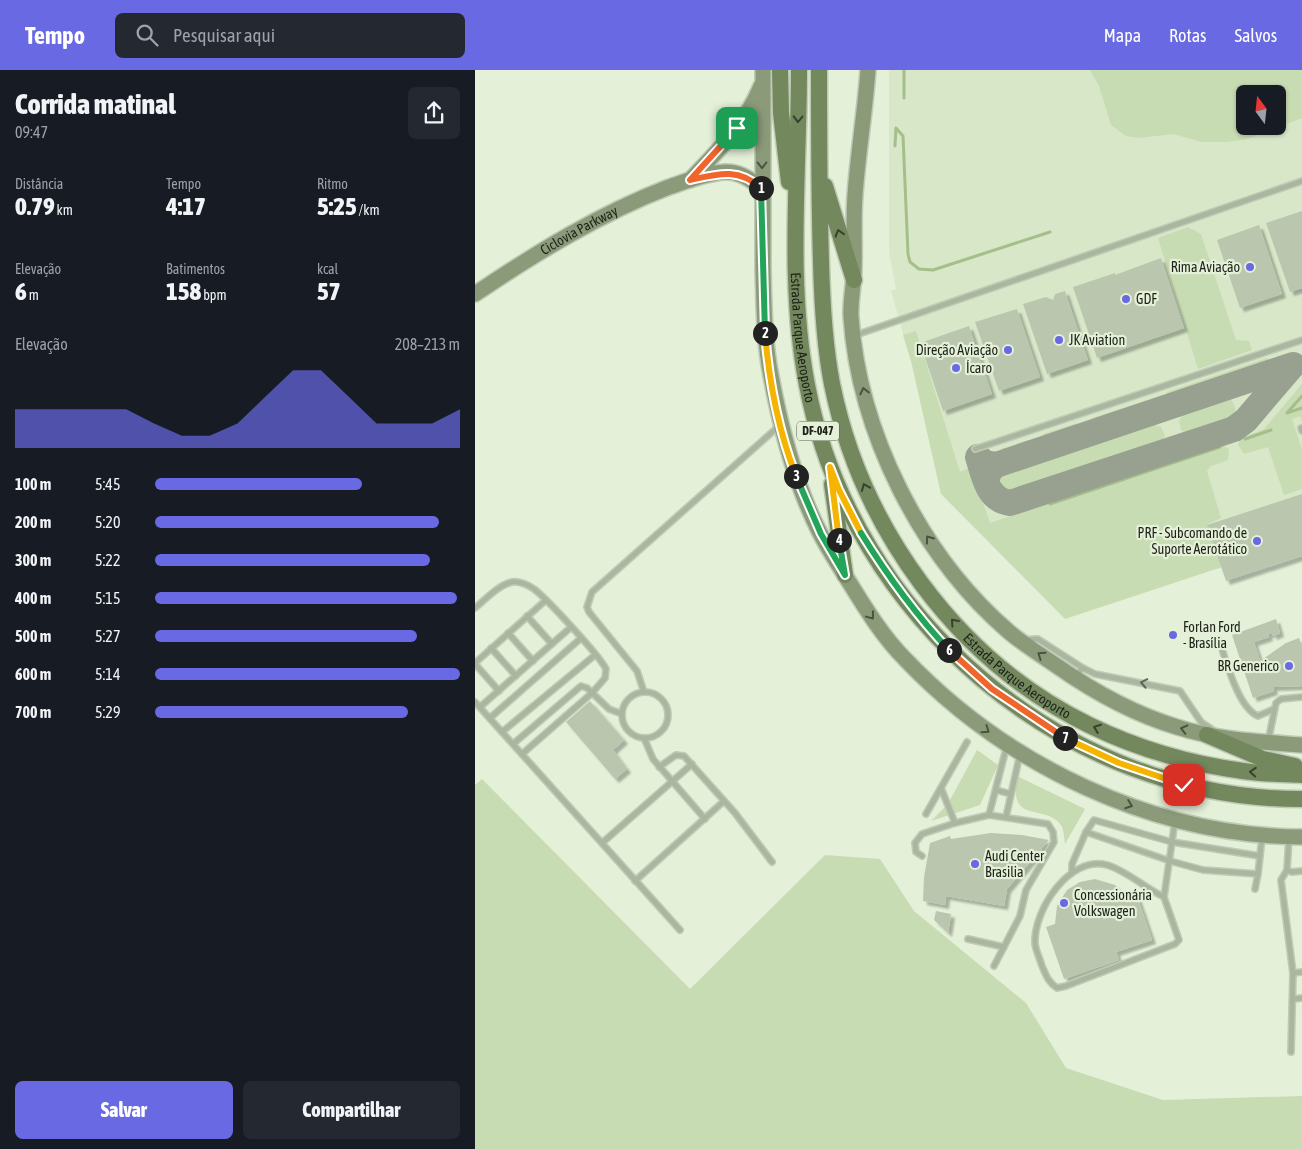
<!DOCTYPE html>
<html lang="pt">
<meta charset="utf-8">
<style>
:root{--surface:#171b24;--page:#242831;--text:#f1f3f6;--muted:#9ea1a6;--accent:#6869e3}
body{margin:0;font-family:"Asap Condensed",sans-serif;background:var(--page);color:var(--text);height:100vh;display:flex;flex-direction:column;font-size:19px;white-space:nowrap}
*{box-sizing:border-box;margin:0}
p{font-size:16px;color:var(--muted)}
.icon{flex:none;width:28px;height:28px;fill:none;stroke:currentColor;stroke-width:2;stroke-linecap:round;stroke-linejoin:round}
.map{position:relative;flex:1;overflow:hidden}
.side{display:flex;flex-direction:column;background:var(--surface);width:475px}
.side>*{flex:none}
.needle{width:32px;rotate:345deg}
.buttons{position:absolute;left:761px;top:15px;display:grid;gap:10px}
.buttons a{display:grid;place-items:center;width:50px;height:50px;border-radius:8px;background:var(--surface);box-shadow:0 1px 4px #0004;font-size:25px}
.pin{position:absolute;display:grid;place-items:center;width:42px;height:42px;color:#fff;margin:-21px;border-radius:10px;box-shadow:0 2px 8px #0006}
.km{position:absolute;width:25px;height:25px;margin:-12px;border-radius:50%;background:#222;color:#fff;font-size:14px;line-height:25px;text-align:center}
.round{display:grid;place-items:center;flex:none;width:52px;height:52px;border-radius:8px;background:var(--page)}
.overview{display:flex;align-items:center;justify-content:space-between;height:85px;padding:0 15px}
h1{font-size:28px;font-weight:800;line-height:38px}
.metrics{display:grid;grid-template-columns:repeat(3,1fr);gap:8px;height:85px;padding:5px 15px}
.metrics div{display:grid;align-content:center}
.metrics b{font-size:25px;font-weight:800}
.metrics small{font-size:14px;font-weight:400}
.metrics p{font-size:14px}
.chart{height:140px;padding:10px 15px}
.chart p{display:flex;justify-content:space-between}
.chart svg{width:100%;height:90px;margin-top:5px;fill:var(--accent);opacity:.7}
.action{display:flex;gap:10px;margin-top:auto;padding:10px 15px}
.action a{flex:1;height:58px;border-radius:8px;background:var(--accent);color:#fff;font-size:20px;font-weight:800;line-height:58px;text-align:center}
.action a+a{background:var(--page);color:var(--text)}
ul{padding:0 15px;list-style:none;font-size:16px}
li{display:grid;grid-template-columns:80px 60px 1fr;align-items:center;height:38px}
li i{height:12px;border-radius:6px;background:var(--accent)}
header{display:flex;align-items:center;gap:30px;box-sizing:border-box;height:70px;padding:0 25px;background:var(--accent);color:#fff}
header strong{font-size:24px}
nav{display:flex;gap:28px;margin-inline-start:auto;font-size:18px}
.search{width:350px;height:45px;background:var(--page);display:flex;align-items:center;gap:12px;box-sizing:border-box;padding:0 18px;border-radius:8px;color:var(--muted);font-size:19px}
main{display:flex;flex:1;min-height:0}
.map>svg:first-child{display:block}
</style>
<header>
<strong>Tempo</strong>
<div class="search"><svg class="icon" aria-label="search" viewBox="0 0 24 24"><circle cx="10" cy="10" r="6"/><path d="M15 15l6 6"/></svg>Pesquisar aqui</div>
<nav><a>Mapa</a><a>Rotas</a><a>Salvos</a></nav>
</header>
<main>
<section class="side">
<div class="overview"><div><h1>Corrida matinal</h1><p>09:47</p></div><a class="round"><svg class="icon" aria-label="share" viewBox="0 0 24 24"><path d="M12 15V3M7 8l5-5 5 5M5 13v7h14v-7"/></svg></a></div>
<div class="metrics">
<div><p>Distância</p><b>0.79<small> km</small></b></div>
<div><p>Tempo</p><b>4:17</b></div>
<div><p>Ritmo</p><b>5:25<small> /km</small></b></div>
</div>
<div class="metrics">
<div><p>Elevação</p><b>6<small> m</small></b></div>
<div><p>Batimentos</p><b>158<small> bpm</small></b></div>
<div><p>kcal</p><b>57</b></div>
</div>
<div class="chart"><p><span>Elevação</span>208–213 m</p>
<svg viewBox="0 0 160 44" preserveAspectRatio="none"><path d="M0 44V25L10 25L20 25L30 25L40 25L50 32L60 38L70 38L80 32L90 19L100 6L110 6L120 19L130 32L140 32L150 32L160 25V44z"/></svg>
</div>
<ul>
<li><b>100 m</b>5:45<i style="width:68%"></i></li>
<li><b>200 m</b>5:20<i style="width:93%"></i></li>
<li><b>300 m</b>5:22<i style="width:90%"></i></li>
<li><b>400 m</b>5:15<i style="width:99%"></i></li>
<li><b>500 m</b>5:27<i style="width:86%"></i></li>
<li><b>600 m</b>5:14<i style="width:100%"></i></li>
<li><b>700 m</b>5:29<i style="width:83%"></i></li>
</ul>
<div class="action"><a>Salvar</a><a>Compartilhar</a></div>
</section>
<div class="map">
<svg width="827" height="1079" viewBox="0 0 827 1079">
<defs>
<filter id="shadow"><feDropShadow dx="4" dy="4" stdDeviation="1" flood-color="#0004"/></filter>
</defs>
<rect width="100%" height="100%" fill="#e4f0d8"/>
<!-- built -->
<path fill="#d7e7c8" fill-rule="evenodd" d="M 414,0 L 827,0 L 827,485 L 752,512 L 746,498 L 723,503 L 538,497 L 511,468 L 436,291 L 416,221 L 421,219 L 414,182 ZM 770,24 L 802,24 L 802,56 L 770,56 Z"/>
<!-- green -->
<g fill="#c7dcb2" fill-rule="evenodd">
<path d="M 615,0 L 827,0 L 827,48 L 773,69 L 752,72 L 726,72 L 699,64 L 663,68 L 651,66 L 636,55 L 624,16 ZM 770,24 L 802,24 L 802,56 L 770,56 Z"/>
<polygon points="713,157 726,164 761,270 774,271 777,280 723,299 683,168"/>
<polygon points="441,261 485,402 496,397 515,453 747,375 754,379 753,390 736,396 732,401 746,448 733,454 747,497 590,549 466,424 436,291 428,265"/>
<polygon points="792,288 794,291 787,298 704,328 695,329 692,326 692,322"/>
<polygon points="827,314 827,351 825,346 817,349 827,379 827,419 809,425 793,377 769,384 763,375 765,369 789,359"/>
<path d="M 744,328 L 755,328 C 761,336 763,343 757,352 C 744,359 719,370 706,360 L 704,351 L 711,339 Z"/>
<path d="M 672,330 L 674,334 L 671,338 C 660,344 627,358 617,348 Z"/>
<path d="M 602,353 C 595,365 581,375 568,364 Z"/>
<path d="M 673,353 L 686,357 L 690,366 L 685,377 L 672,384 L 539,425 C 529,422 527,419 525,409 L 528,403 L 535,399 Z"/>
<polygon points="553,370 548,380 533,384 526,379"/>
<polygon points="502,680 523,695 505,735 456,751 473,734"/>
<path d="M 542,706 L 610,739 L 590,774 C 589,768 589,759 586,755 C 570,733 533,756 542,706 Z"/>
<polygon points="7,709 215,919 350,785 405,789 439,841 551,933 591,998 688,1030 827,1026 827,1079 0,1079 0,715"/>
</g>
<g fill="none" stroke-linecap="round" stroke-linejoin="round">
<!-- stream -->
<g stroke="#a5be8a" stroke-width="3">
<polyline points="429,28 429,0"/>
<polyline points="420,76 421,58 428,66 433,184 435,192 444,199 458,200 575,162"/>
<polyline points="827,326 812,343 827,338"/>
<polyline points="770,369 796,360"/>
<polyline points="575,434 745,377"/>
</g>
<!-- taxiway -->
<g stroke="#98a18f" stroke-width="26">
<path d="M 521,395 L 510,393 L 503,387 C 509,405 512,430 535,433 L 759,359 L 771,350 L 817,296"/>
<polyline points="512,407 516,399 521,395 818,295"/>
</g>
</g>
<!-- building -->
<g fill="#bbc6af" fill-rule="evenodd" filter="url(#shadow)">
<polygon points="827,141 827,218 815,222 791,153"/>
<polygon points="784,155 807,224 765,238 742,170"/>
<polygon points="686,188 709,258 622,288 598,217 640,203 640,205"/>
<polygon points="590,221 613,290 572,304 548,234 571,227 578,230 580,224"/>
<polygon points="542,239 565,307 524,321 500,252"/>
<polygon points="494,256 517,324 468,341 445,273"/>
<polygon points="827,424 827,486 751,511 732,455"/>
<polygon points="801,549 805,563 798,566 797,563 793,564 794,567 779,572 785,591 811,573 824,568 827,576 827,616 798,617 799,621 778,628 757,565"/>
<polygon points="115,631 149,670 138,680 152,699 140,709 91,652"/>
<polygon points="516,763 547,765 574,770 532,819 529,836 471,826 470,835 448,831 449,807 455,773 475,766 476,769"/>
<path d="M 620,809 L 640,815 L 654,829 L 662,826 L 677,870 L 641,882 L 644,890 L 589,909 L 571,857 L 580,854 L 582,836 L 592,820 L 605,812 ZM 633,841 L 635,847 L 625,850 L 623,845 Z"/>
<polygon points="461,841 476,844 473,863 459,850"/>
</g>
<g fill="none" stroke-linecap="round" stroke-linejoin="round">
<defs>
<g id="lane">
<polyline points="381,265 827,111"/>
<polyline points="826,358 827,361"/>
<polyline points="500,379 827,270"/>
<path d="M 0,538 C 10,530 23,515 37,512 C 44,511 53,515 59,519 C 72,529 124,585 131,599 L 130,608 L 117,623 L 47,684"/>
<polyline points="52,546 77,574"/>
<polyline points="33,563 58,591"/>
<polyline points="548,570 563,569 608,598"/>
<path d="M 744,570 C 751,590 763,638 783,646 L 799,639"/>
<polyline points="16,578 41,606"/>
<polyline points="0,593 71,530"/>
<polyline points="0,594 24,621"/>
<polyline points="601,605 608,598 620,604 705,621 726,652 738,660"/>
<polyline points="169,622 162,601 114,542 112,537 117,522 304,356"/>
<circle cx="170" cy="645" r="23"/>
<polyline points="0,632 205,860"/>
<polyline points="5,637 95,558"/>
<polyline points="15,648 105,569"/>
<polyline points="27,662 120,585"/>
<polyline points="169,668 178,689 230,749"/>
<polyline points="793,672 801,633 806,629 827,627"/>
<polyline points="38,674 106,616 112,618 134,639 147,644"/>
<polyline points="184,697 201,685 209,686 260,743 297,792"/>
<polyline points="466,718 480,753"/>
<polyline points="521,720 536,724"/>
<polyline points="451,744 492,672"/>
<polyline points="514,745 532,675"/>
<polyline points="531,747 545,684"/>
<polyline points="700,750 697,772 785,786 783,804"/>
<path d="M 611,762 L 619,750 L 697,772 L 689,827 L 704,870 L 700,874 L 591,916 L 582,918 C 573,912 571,905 567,896 C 565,889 561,881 560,874 C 558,841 594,785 632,795 C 652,801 670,818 689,827"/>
<polyline points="814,767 812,800 817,802 827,801"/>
<polyline points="127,773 217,694"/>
<polyline points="447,786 441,782 440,773 447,764 480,753 514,745 573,754 578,762 579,772 551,820 545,846 519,896"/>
<polyline points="785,786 787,767"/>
<polyline points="812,800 806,810 818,903 816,982"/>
<polyline points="597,802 597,794 611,762 695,791 728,800 783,804 780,819"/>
<polyline points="160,811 249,731"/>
<polyline points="493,869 529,877"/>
<polyline points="818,903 827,902"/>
<polyline points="818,929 827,928"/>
</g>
<g id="secondary">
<path d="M 288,0 C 288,66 288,133 288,199 C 289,235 289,271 296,306 C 306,360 320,415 346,465 C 355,482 366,499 376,515 C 392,541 409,568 430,589 C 532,696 679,766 827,767"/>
<path d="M 393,0 C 390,42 383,83 380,125 C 378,150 380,175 379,200 C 379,215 375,231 376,247 C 384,362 445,485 533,561 C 548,574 566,585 582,596 C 619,622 659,644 702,657 C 742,670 786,672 827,675"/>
<path d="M 215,110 C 242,82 271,53 286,16"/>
<path id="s1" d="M 0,224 C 61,183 126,143 194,117 C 212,111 231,103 250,102 C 264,101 276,109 287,119"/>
</g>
<g id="primary">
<polyline points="305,0 306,43 314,112"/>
<path id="s2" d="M 324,0 C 324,104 312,212 332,315 C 376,547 590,730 827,729"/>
<path id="s3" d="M 344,0 C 344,64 344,128 346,191 C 347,232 349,273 357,314 C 386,457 481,590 614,655 C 661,678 716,694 768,701 C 787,704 808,704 827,705"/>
<polyline points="350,116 379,210"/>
<polyline points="357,414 370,505"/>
<polyline points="732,665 788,689 820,696"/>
</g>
</defs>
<!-- lane casing -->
<use href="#lane" stroke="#c0cbb6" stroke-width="8"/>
<!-- secondary casing -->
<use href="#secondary" stroke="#c0cbb6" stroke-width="18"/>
<!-- primary casing -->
<use href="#primary" stroke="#c0cbb6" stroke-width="19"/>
<!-- lane -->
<use href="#lane" stroke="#aab69f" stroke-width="5"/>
<!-- secondary -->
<use href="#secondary" stroke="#8b9b7a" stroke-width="15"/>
<!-- primary -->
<use href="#primary" stroke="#74885e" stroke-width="16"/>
</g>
<!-- one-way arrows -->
<defs><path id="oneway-chevron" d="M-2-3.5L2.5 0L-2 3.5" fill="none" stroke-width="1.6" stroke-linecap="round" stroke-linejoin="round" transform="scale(1.25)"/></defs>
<g stroke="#38412e">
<use href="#oneway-chevron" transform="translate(323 49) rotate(91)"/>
<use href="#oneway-chevron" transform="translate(364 163) rotate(-107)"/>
<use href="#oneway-chevron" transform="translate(390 417) rotate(-112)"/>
<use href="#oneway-chevron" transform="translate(479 552) rotate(-132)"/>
<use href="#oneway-chevron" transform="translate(622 658) rotate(-159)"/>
<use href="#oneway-chevron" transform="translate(778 702) rotate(-176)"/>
</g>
<g stroke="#4a5240">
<use href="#oneway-chevron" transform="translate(287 95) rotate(90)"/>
<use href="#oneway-chevron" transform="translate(389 321) rotate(-103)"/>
<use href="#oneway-chevron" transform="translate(454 469) rotate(-126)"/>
<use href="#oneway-chevron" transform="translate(396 546) rotate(53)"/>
<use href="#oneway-chevron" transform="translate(566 585) rotate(-145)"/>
<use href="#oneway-chevron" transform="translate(709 659) rotate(-166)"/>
<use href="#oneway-chevron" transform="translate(511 660) rotate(35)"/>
<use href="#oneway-chevron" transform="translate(654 735) rotate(20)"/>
</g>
<use stroke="#5d6555" href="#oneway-chevron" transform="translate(669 613) rotate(-169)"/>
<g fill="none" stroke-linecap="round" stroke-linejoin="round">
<defs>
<path id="split-1" d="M 262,58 L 215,110 C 242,104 263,97 286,118"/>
<polyline id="split-2" points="286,118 290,263"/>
<path id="split-3" d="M 290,263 C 294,311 304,362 321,406"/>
<polyline id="split-4" points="321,406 346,464 370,505 364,470"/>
<polyline id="split-5" points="364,470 355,397 364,420 386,463"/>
<path id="split-6" d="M 386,463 C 412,505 440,544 474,580"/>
<polyline id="split-7" points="474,580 517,619 590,668"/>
<polyline id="split-8" points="590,668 644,693 709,715"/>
</defs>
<!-- split-1 casing -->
<use href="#split-1" stroke="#fff" stroke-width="10"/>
<!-- split-2 casing -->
<use href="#split-2" stroke="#fff" stroke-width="10"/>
<!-- split-3 casing -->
<use href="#split-3" stroke="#fff" stroke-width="10"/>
<!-- split-4 casing -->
<use href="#split-4" stroke="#fff" stroke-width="10"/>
<!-- split-5 casing -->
<use href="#split-5" stroke="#fff" stroke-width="10"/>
<!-- split-6 casing -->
<use href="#split-6" stroke="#fff" stroke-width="10"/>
<!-- split-7 casing -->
<use href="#split-7" stroke="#fff" stroke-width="10"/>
<!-- split-8 casing -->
<use href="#split-8" stroke="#fff" stroke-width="10"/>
<!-- split-1 -->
<use href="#split-1" stroke="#f0652b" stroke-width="6"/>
<!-- split-2 -->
<use href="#split-2" stroke="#22a559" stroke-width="6"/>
<!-- split-3 -->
<use href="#split-3" stroke="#f5b400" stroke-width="6"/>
<!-- split-4 -->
<use href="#split-4" stroke="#22a559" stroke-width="6"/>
<!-- split-5 -->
<use href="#split-5" stroke="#f5b400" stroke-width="6"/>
<!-- split-6 -->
<use href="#split-6" stroke="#22a559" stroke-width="6"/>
<!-- split-7 -->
<use href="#split-7" stroke="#f0652b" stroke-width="6"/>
<!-- split-8 -->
<use href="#split-8" stroke="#f5b400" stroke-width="6"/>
</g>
<!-- markers -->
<g fill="#6869e3" stroke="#e4f0d8" stroke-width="2">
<circle cx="775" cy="197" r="5"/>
<circle cx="651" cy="229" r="5"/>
<circle cx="584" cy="270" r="5"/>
<circle cx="533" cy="280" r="5"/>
<circle cx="481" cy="298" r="5"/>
<circle cx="782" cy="471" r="5"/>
<circle cx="698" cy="565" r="5"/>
<circle cx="814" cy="596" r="5"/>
<circle cx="500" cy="794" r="5"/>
<circle cx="589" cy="833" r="5"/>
</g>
<g text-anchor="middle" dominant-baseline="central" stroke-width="4.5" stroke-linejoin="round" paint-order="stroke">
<!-- shield labels -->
<rect fill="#e4f0d8" stroke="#596052" stroke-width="1" x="322" y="351.5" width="42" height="19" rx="4"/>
<g font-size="12" font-weight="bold" fill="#1e2219">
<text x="343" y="361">DF-047</text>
</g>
<!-- street labels -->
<g font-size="14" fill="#1e2219" stroke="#e4f0d8">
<text stroke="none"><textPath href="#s1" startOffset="122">Ciclovia Parkway</textPath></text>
<text stroke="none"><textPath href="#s2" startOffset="268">Estrada Parque Aeroporto</textPath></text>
<text stroke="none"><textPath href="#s3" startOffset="669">Estrada Parque Aeroporto</textPath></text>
</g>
<!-- poi labels -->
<g font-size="14" fill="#1e2219" stroke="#e4f0d8" text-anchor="start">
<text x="765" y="197" text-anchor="end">Rima Aviação</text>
<text x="661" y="229">GDF</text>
<text x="594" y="270">JK Aviation</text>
<text x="523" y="280" text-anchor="end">Direção Aviação</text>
<text x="491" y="298">Ícaro</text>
<text x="772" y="463" text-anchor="end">PRF - Subcomando de<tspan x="772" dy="16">Suporte Aerotático</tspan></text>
<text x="708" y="557">Forlan Ford<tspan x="708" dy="16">- Brasília</tspan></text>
<text x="804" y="596" text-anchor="end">BR Generico</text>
<text x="510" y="786">Audi Center<tspan x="510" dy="16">Brasilia</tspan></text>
<text x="599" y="825">Concessionária<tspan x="599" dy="16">Volkswagen</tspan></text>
</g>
</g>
</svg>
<div class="buttons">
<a><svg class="needle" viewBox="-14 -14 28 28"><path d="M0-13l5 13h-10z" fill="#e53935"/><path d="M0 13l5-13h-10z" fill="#9ea1a6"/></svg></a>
</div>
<div class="pin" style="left:262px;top:58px;background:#1e9e55"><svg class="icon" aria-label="arrive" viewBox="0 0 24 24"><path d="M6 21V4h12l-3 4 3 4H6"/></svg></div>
<div class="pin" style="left:709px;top:715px;background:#d93025"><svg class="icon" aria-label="check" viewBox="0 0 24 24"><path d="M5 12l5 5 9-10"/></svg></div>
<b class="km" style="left:286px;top:118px">1</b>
<b class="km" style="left:290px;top:263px">2</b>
<b class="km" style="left:321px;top:406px">3</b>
<b class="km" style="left:364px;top:470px">4</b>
<b class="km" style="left:474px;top:580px">6</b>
<b class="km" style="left:590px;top:668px">7</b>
</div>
</main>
